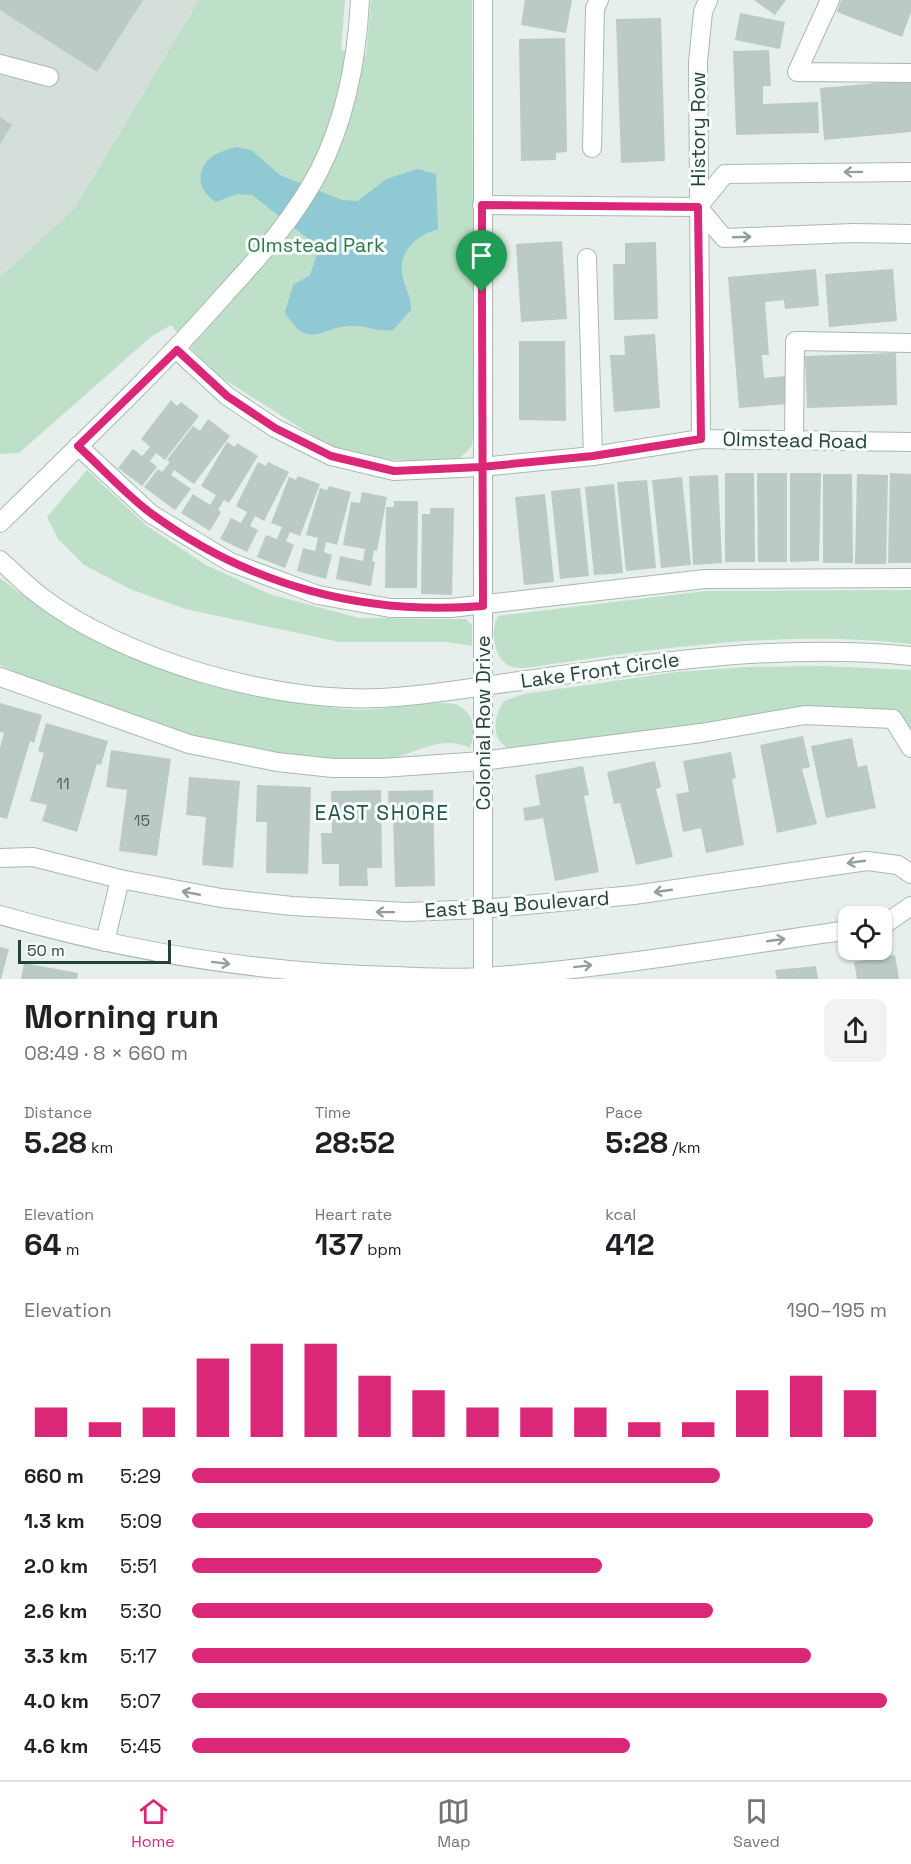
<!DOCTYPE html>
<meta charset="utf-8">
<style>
:root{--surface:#fff;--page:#f2f2f2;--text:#202124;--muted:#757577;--line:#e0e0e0;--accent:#db2777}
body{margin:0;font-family:"Space Grotesk",sans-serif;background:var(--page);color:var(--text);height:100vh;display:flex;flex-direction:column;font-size:22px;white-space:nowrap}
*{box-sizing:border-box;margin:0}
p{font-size:20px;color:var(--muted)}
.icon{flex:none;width:33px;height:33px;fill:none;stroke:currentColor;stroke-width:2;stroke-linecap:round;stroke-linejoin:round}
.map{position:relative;height:979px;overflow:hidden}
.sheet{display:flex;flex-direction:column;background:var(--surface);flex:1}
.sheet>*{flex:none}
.buttons{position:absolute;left:838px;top:906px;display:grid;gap:12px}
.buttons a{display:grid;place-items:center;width:54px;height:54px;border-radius:12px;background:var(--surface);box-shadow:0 2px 4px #0004;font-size:30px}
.scale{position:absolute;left:18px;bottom:15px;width:153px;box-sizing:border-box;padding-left:6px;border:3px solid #24423a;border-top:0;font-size:16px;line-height:21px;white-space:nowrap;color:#24423a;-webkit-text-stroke:4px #f7fbf9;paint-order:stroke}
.pin{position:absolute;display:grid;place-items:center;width:51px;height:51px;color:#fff;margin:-62px -26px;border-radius:50% 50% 50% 0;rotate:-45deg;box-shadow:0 0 6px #0007}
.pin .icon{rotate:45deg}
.round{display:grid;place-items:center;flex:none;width:63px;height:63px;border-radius:12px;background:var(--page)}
.headline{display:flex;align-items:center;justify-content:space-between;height:102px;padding:0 24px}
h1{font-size:33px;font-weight:700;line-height:45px}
.metrics{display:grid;grid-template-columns:repeat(3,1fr);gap:9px;height:102px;padding:6px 24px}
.metrics div{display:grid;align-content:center}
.metrics b{font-size:30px;font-weight:700}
.metrics small{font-size:16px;font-weight:400}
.metrics p{font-size:16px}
.chart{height:168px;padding:12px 24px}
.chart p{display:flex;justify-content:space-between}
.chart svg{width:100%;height:108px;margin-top:6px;stroke:var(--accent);stroke-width:6}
ul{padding:0 24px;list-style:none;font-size:20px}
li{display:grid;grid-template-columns:96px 72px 1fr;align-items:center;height:45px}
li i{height:15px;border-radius:8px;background:var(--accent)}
.menu{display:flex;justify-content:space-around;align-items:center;height:84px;border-top:2px solid var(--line);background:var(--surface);font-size:16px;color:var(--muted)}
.menu a{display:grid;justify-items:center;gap:3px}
.menu .active{color:var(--accent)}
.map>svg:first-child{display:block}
</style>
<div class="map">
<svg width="911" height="979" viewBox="0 0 911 979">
<rect width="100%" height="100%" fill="#e6efeb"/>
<!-- built -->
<polygon fill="#d4dfda" points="0,0 199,0 74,209 0,277"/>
<!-- green -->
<g fill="#bfe0c8">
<polygon points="199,0 345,0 341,50 366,55 371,0 472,0 474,435 471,447 458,460 436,464 375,458 332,448 211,371 171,325 152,336 19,453 0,454 0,277 74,209"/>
<polygon points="87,470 147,526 206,565 269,594 359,618 466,619 472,625 472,646 447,642 340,642 185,609 130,589 84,565 58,539 47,517"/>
<path d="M 0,578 C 102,657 219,698 346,709 C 382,713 420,699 456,704 C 474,713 477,729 470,748 C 441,733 411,756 382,761 C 367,764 348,761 332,761 C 218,759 103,711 0,665 Z"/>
<path d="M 911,590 L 911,644 C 782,629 653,649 526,668 C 522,668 516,668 512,667 C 493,660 490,630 498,616 L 706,591 Z"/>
<path d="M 823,666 L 911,670 L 911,732 L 882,713 L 511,750 C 490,740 493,718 504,701 L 524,694 L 677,672 L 748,667 Z"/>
</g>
<!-- water -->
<path fill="#8ec9d4" d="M 236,147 L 251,150 L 280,175 L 342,200 L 358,201 L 386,179 L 418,169 L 436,174 L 438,229 C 419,234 399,250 402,273 C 404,287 411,294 411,310 L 393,330 C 379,332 370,327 356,326 C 324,323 310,355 285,312 L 293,285 L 310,275 L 316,257 L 311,241 L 252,195 L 237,194 L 216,202 C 195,190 195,164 218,153 C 223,151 230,149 236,147 Z"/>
<!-- building -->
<g fill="#bbcac4">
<polygon points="0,0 143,0 97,72 0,10"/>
<polygon points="525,0 572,0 566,33 521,25"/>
<polygon points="754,0 786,0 775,15"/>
<polygon points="841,0 911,0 911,12 902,37 837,12"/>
<polygon points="740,13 785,22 780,49 735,40"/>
<polygon points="661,18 665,161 621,163 616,19"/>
<polygon points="565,38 567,152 556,153 556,160 521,161 519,39"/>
<polygon points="769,50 771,86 763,86 763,104 818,102 819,133 736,135 733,51"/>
<polygon points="911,80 911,132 824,140 820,88"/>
<polygon points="0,117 12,125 0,144"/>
<polygon points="562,241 567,319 521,322 516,244"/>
<polygon points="656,242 658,319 614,320 613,264 625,264 625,243"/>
<polygon points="816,269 819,306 785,309 784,300 765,302 769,355 762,355 764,378 785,376 787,404 739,408 728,277"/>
<polygon points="893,269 897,321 829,327 825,274"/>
<polygon points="655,334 660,408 614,412 610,355 625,355 624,336"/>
<polygon points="519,341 565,341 566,421 519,420"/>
<polygon points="896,353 897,405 807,408 805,356"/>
<polygon points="171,400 177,406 181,402 199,416 165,460 156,453 150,461 157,467 142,486 118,468 133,449 142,456 150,447 141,439"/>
<polygon points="208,419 230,436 194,484 174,470 171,475 191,489 175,510 144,487 158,469 162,472 170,462 167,460 193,426 200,431"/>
<polygon points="227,442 235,447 237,443 258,456 229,503 224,500 218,510 221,512 210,531 181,513 193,494 210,505 216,495 201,486"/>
<polygon points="258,462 266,466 268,462 289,472 264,521 255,516 250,526 258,530 247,552 220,539 231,518 241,523 247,512 236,506"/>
<polygon points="725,473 754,473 755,562 725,562"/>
<polygon points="757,473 787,473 787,562 758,562"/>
<polygon points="790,473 821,473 819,561 790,562"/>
<polygon points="890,473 911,474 911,563 888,563"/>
<polygon points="823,474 852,474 853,563 823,563"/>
<polygon points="857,474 888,475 886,564 855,564"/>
<polygon points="718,475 722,563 693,565 689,476"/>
<polygon points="298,476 320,484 300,536 290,532 286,541 294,545 285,568 257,557 266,535 277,539 282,527 271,523 289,477 296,480"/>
<polygon points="682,477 691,565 661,568 652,480"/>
<polygon points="647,480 656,568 626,571 617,482"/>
<polygon points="614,484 623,573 594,575 585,487"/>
<polygon points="329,486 351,492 337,545 326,542 324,552 332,555 326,579 297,571 303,548 315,551 318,538 306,535 320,488 327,490"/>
<polygon points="580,488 589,576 560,579 551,491"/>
<polygon points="362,492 387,497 377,551 374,550 372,561 375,562 371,586 336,579 340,556 363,561 365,549 343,545 351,502 360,503"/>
<polygon points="545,494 554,582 524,585 515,497"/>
<polygon points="394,501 418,501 417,588 385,588 386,507 394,507"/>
<polygon points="430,508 454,508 452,595 421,594 422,514 430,514"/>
<polygon points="0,703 42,715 34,743 30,741 7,819 0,817 0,748 4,733 0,732"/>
<polygon points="46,723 108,741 101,765 97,764 77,832 42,821 47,805 30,801 44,753 38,751"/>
<polygon points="803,736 810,767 802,769 817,824 777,833 760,745"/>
<polygon points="852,738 858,767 867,765 876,808 826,818 811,746"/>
<polygon points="111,750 171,759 157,856 119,851 127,790 106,787"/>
<polygon points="731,752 736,778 732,779 744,845 706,853 701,828 683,832 676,794 689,792 683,761"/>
<polygon points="655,761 661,787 656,789 673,857 636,865 620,803 614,804 607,772"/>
<polygon points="583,766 589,795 584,796 599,872 555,881 543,818 525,821 523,808 540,805 535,775"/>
<polygon points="189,777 240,781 233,868 202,865 206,817 186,815"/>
<polygon points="257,785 311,787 308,874 266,873 267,822 256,822"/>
<polygon points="381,790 382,868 367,868 368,886 339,886 339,864 322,864 321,833 332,833 331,791"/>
<polygon points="433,790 435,886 395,887 393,814 389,814 388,791"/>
<polygon points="0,947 9,949 1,979 0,979"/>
<polygon points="895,955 899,979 857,979 854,962"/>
<polygon points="24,963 78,973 77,979 21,979"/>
<polygon points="816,966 818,979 777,979 775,970"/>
</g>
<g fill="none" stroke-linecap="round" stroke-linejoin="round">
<defs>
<g id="minor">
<polyline points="483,0 483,979"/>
<polyline points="830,0 797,72 911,73"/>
<polyline points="0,64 49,77"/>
<polyline points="592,148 595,8 599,0"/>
<polyline points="482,205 698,207 724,238 853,233 911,234"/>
<polyline points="698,207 725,174 911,172"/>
<polyline points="587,258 593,456"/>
<polyline points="177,350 227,396 275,428 331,456 394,471 481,467 593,456 701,439 911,442"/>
<polyline points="701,439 698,62 703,12 708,0"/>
<polyline points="794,439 795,341 911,343"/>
<polyline points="78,446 151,514 230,562 318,595 390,608 451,608 705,579 911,578"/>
<path d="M 0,523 C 77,447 155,374 226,293 C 261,255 295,217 319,171 C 346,118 357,59 360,0"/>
<path d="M 0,560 C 13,572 25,584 39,595 C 123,660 275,703 380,698 C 429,696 479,686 527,680 C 655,662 781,643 911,656"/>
<polyline points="0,677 189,744 277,762 333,768 382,768 482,761 701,733 805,715 893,719 911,748"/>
<polyline points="0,858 33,857 120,879 221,898 292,906 407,912 482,909 634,895 867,861 898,865 911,874"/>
<path d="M 0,915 C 128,952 260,973 394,976 C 423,977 454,979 484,977 C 606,969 728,947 849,930"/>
<polyline points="882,926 911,906"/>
<polyline points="105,942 120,879"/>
</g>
</defs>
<!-- minor casing -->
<use href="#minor" stroke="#a8b8b2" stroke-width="20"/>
<!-- minor -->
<use href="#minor" stroke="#fff" stroke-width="18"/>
</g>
<!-- one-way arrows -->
<defs><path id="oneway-shaft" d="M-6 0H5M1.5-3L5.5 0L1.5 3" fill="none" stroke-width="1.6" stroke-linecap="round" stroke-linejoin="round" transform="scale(1.5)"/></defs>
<g stroke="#92a09c">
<use href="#oneway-shaft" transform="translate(853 172) rotate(179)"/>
<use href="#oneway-shaft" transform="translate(742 237) rotate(-2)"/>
<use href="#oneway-shaft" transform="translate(856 862) rotate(172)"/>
<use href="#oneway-shaft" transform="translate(663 891) rotate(172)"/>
<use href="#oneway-shaft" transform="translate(191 893) rotate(-169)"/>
<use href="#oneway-shaft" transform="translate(385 912) rotate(-179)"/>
<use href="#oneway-shaft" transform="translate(776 940) rotate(-8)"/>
<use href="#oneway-shaft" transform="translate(221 963) rotate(7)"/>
<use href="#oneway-shaft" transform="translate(583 966) rotate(-7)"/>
</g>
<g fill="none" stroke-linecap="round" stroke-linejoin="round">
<defs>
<path id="route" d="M 482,292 L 483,606 C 363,616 249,585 152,514 C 126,495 102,468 78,446 L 177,350 L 227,396 L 275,428 L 331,456 L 394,471 L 481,467 L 593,456 L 701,439 L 698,207 L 482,205 L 482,292"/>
</defs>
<!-- route casing -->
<use href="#route" stroke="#fff" stroke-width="12"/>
<!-- route -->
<use href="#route" stroke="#db2777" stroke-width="8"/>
</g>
<g text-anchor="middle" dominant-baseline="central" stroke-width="6" stroke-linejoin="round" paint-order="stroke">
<!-- number labels -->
<g font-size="16" fill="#4a645c">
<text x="63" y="783">11</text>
<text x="142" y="820">15</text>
</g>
<!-- street labels -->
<g font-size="20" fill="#24423a" stroke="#f7fbf9">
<text transform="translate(698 129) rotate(-90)">History Row</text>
<text transform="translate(795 440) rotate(1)">Olmstead Road</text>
<text transform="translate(600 670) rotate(-8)">Lake Front Circle</text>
<text transform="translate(483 723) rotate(-90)">Colonial Row Drive</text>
<text transform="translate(517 904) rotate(-4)">East Bay Boulevard</text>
</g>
<!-- park labels -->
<g font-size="20" fill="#2d7a4b" stroke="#f7fbf9">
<text x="316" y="245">Olmstead Park</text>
</g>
<!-- neighbourhood labels -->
<g font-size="21" letter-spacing="1.5" fill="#1f5548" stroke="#f7fbf9">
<text x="382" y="812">EAST SHORE</text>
</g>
</g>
</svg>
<div class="buttons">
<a><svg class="icon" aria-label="locate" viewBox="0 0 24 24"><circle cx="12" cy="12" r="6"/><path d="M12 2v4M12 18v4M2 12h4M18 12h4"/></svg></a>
</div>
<div class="scale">50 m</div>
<div class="pin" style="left:482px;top:292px;background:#1e9e55"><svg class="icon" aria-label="arrive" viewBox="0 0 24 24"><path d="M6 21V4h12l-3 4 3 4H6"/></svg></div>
</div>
<section class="sheet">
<div class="headline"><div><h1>Morning run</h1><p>08:49 · 8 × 660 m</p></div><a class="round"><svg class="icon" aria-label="share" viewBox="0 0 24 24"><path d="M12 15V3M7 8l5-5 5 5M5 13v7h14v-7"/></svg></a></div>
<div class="metrics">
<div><p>Distance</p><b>5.28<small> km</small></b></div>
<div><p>Time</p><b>28:52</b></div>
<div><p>Pace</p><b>5:28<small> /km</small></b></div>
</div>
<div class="metrics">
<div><p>Elevation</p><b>64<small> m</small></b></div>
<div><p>Heart rate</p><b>137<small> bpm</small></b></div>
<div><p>kcal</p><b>412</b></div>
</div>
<div class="chart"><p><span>Elevation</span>190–195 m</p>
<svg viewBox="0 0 160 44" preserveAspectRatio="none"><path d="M5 44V32M15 44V38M25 44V32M35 44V12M45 44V6M55 44V6M65 44V19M75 44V25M85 44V32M95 44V32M105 44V32M115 44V38M125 44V38M135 44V25M145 44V19M155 44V25"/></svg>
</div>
<ul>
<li><b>660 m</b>5:29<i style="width:76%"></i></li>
<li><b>1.3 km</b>5:09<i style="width:98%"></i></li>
<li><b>2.0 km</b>5:51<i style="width:59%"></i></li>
<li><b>2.6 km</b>5:30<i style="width:75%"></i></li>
<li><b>3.3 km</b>5:17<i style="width:89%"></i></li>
<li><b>4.0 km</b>5:07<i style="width:100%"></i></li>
<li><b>4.6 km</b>5:45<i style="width:63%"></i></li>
</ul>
</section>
<nav class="menu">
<a class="active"><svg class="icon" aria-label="home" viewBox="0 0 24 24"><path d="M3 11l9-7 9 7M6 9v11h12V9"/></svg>Home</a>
<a><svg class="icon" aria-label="map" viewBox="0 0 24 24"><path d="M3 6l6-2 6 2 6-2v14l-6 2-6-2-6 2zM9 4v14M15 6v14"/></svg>Map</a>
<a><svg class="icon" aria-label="saved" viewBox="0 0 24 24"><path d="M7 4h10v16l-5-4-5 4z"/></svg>Saved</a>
</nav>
